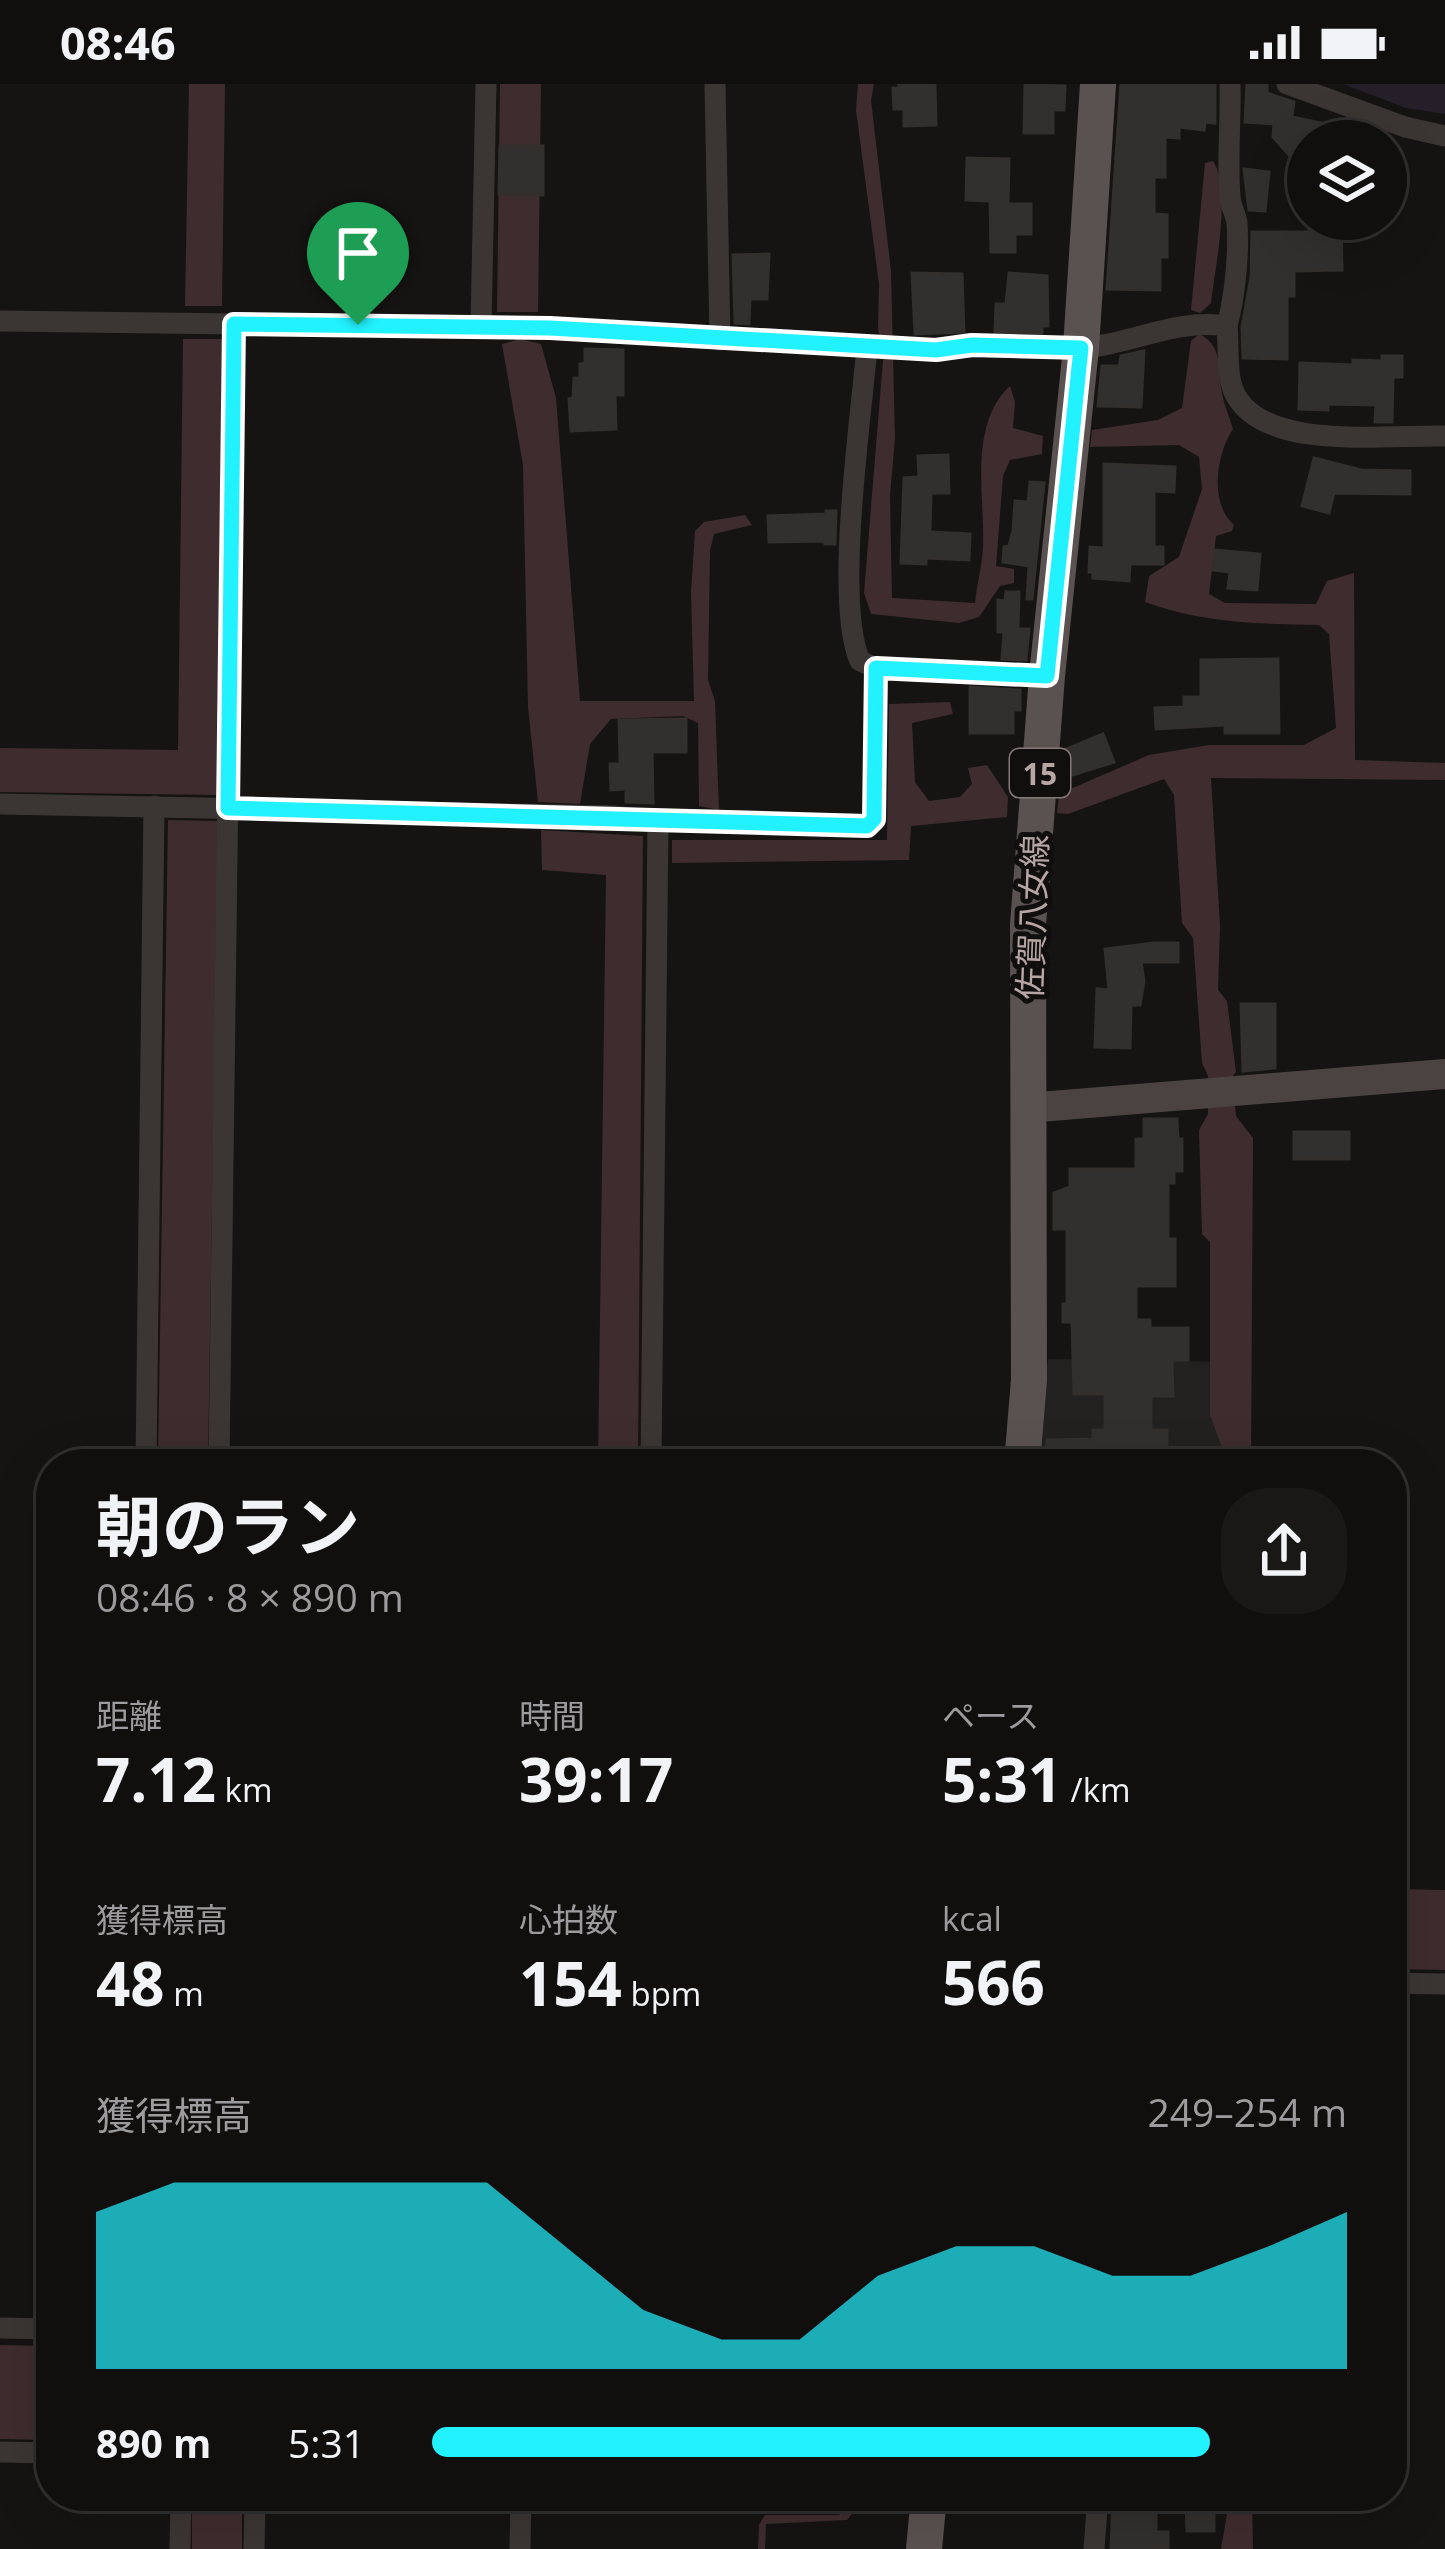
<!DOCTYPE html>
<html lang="ja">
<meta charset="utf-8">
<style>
:root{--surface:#100f0e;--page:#191817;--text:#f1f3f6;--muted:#9c9c9e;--line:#302f2e;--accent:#22f1ff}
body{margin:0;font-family:"Open Sans","Noto Sans JP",sans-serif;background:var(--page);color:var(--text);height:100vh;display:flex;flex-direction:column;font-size:45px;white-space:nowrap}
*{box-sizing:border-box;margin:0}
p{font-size:39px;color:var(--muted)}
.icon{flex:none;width:66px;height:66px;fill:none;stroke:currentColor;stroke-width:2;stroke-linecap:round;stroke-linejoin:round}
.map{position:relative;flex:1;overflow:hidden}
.sheet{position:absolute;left:36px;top:1365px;width:1371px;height:1062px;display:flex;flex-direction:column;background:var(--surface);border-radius:48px;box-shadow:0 12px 48px #0002,0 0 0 3px var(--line)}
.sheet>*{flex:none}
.buttons{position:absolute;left:1287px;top:36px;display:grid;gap:24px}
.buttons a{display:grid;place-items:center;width:120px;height:120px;border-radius:50%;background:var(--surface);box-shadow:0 12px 48px #0002,0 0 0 3px var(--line);font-size:60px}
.pin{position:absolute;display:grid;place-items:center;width:102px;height:102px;color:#fff;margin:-123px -51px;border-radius:50% 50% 50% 0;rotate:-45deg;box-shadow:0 0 12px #0007}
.pin .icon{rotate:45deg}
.round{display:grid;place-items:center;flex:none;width:126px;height:126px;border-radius:48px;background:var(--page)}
.summary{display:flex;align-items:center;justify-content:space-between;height:204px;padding:0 60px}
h1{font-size:66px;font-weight:700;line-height:90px}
.figures{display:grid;grid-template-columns:repeat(3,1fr);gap:18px;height:204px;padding:12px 60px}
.figures div{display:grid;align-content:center}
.figures b{font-size:60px;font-weight:700}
.figures small{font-size:33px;font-weight:400}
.figures p{font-size:33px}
.chart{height:336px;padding:24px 60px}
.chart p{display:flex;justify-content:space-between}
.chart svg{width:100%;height:216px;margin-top:12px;fill:var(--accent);opacity:.7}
ul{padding:0 60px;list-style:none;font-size:39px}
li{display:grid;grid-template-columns:192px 144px 1fr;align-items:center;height:90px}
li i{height:30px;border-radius:15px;background:var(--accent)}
.status{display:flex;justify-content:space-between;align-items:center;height:84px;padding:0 60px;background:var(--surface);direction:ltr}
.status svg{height:33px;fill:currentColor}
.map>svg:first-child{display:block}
</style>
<div class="status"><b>08:46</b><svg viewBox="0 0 49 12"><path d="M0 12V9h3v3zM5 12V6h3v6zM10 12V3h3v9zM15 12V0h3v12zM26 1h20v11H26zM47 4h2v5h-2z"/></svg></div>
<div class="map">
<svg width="1445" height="2465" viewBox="0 0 1445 2465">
<rect width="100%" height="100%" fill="#151413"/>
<!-- built -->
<polygon fill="#22211f" points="1048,1275 1239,1278 1241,1380 1037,1380"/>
<!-- green -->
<polygon fill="#241f29" points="1343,0 1445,0 1445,30 1406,24"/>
<!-- water -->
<g fill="#3f2c2f">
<polygon points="189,0 225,0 222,222 185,222"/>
<polygon points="500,0 541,0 538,228 497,228"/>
<path d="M 858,0 L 874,0 L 871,16 L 891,187 L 895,355 L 890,411 L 892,514 L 975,519 C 977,500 982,482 983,463 C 985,412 968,341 1010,302 L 1015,318 L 1013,344 L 1043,352 L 1042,370 L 1010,376 L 1003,392 L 996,482 L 1014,485 L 1014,499 L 1000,502 L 979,533 L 959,539 L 871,530 L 864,509 L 884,264 L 878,246 L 879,200 L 856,26 Z"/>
<path d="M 1213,77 C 1232,105 1215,183 1211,219 L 1200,229 L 1191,226 L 1205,79 Z"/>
<path d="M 1199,250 C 1223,262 1217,281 1221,304 C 1223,318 1229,332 1233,345 C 1216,371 1209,419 1234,441 L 1232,447 L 1216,452 L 1209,510 L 1225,519 L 1316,520 L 1327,497 L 1354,489 L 1355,676 L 1445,679 L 1445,696 L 1211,694 L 1220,842 L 1218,906 L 1227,917 L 1236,988 L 1232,993 L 1236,1032 L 1253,1054 L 1251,1380 L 1228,1380 L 1210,1331 L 1210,1158 L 1202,1150 L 1199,1046 L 1208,1030 L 1208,992 L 1202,979 L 1193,854 L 1182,839 L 1174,711 L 1164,695 L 1068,730 L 1057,729 L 1059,710 L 1149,671 L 1209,661 L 1304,661 L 1336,644 L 1329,550 L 1319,541 C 1258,540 1202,539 1145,518 L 1149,492 L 1179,473 L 1202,405 L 1199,373 L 1179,361 L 1090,363 L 1092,346 L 1158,336 L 1182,324 L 1191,257 Z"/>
<polygon points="183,255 222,255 216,711 0,708 0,664 178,666"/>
<polygon points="520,255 541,260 556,314 580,617 694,617 691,508 695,447 704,438 745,431 752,441 714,450 710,467 708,596 715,617 719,726 699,722 698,639 683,632 611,635 590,660 580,720 538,718 528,623 523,381 502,260"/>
<polygon points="950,618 953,630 912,639 915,698 929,717 960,713 972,700 968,684 987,681 1008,713 1007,733 911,742 909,776 672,779 672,756 887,756 889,620"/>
<polygon points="168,736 218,737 208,1380 158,1380"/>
<polygon points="541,746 643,752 638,1380 598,1380 606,791 542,786"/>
<polygon points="1392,1805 1445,1806 1445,1886 1392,1885"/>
<polygon points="0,2261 51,2262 51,2356 0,2355"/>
<rect x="192" y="2412" width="50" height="53"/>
<polygon points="846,2412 855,2412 856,2425 847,2436 766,2440 765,2465 758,2465 759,2441 765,2431 839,2431 847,2423"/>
<polygon points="1230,2412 1252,2412 1253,2465 1221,2465"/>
</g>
<!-- building -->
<g fill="#32302e" stroke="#322f2d" stroke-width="3">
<polygon points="899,0 935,0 936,41 904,42 904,25 894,25 893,4 899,4"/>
<polygon points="1121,0 1215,1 1215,39 1205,38 1204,46 1179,43 1179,54 1165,53 1165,93 1154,93 1154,130 1167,131 1167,173 1160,173 1160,206 1107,205"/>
<polygon points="1247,0 1267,0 1267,9 1294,18 1292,33 1364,48 1363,57 1308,57 1305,89 1273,53 1274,40 1245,38"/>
<polygon points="1025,1 1065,2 1064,26 1053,26 1053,49 1024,49"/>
<polygon points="500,62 543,62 543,111 499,110"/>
<polygon points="967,74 1009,75 1008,120 1031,120 1031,150 1015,150 1015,168 991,168 990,117 966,116"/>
<polygon points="1244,85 1269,88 1265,127 1249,126"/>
<polygon points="1341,138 1342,186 1294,187 1294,212 1287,212 1287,275 1243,274 1242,243 1251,193 1252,148 1309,148 1309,139"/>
<polygon points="769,170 767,215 750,215 749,240 735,239 733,171"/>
<polygon points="912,189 962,190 964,248 915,250"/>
<polygon points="1009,189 1047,192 1048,242 1042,242 1042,249 995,248 996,220 1006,220"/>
<polygon points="585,265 623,266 623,311 615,311 616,345 571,347 569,315 573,314 574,294 580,294 580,280 585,279"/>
<polygon points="1144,267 1141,323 1098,322 1102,282 1119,282 1121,272"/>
<polygon points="1382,272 1402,272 1402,293 1393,293 1392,338 1375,338 1376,321 1328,320 1328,326 1299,325 1300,279 1353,281 1353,276 1382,277"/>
<polygon points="948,371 949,409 931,409 930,448 970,450 969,476 926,474 926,480 901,479 904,394 919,393 918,372"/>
<polygon points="1314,374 1361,386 1410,387 1410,410 1334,409 1329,429 1302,422"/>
<polygon points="1104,380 1175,383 1174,408 1154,407 1154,463 1163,463 1163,480 1130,480 1129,497 1093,494 1093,488 1089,488 1090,463 1104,464"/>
<polygon points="1030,398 1044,399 1032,515 1027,515 1029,482 1003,478 1004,463 1009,462 1013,447 1015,417 1028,418"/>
<polygon points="826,427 836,427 835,460 825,460 825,457 769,458 768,432 826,430"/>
<polygon points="1215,466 1260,470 1257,506 1228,504 1230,488 1213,486"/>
<polygon points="1006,508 1019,508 1018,545 1029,545 1026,576 1002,575 1004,548 998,548 998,516 1005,517"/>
<polygon points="1278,575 1279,649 1225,649 1225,641 1156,645 1155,624 1184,623 1184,613 1201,613 1201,576"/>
<polygon points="970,603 1020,606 1020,626 1013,626 1013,649 970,649"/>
<polygon points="686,635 686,668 652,668 653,719 626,718 626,705 611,706 610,680 620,680 619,636"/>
<polygon points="1103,650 1114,678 1066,693 1064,666"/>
<polygon points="1154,859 1178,859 1178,878 1141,878 1144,897 1140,921 1131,921 1130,964 1095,963 1097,905 1109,906 1105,865"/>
<polygon points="1241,920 1275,920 1275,984 1243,987"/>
<polygon points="1144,1035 1177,1035 1178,1055 1182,1055 1182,1087 1174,1087 1174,1099 1168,1099 1168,1155 1175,1155 1175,1202 1136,1202 1136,1236 1150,1236 1150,1244 1188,1244 1188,1276 1172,1276 1173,1312 1151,1312 1151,1346 1167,1346 1167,1380 1045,1380 1047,1356 1093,1355 1093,1346 1105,1346 1105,1310 1074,1310 1072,1238 1063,1238 1063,1220 1067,1220 1067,1145 1054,1145 1054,1109 1070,1103 1070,1085 1136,1085 1136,1055 1144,1055"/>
<rect x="1294" y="1048" width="55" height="27"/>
<polygon points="1113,2412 1156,2412 1156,2448 1168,2448 1168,2465 1111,2465"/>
<polygon points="1197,2412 1214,2412 1214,2447 1187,2447 1186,2419 1197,2419"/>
</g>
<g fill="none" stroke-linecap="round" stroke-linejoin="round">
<!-- street -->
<g stroke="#3b3634" stroke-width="21">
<polyline points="1287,0 1405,43 1445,52"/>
<polyline points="715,1 720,256"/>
<path d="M 0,237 L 550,244 L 936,266 C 984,259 1030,266 1078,264 C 1129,262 1173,234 1227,242 C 1229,262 1226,290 1234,308 C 1262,369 1390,350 1445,352"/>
<polyline points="481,242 486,0"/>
<path d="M 1227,242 C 1235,211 1239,172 1237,139 C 1236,130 1230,122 1230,112 C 1227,75 1231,37 1230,0"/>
<polyline points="876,584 1047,592"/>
<path d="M 0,720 L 614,732 L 658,737 L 867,742 L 874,735 L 876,584 L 860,577 C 834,518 861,335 867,263"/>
<polyline points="146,1380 154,722"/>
<polyline points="219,1380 234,240"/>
<polyline points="651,1380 658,737"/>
<polyline points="1392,1899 1445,1900"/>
<polyline points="0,2244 51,2245"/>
<polyline points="0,2368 51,2369"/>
<polyline points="180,2465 181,2412"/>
<polyline points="254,2465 255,2412"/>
<polyline points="520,2465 521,2412"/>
<polyline points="1094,2465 1098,2412"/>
</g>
<!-- secondary -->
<polyline stroke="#4b4342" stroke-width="30" points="1027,1024 1445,990"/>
<!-- primary -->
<g stroke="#5a5250" stroke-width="36">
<polyline points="1022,1380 1029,1296 1028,841 1047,592 1081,264 1098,0"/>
<polyline points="924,2465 929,2412"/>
</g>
</g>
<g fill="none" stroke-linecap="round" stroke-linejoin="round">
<defs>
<polygon id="route" points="234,240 550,244 936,266 972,261 1081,264 1047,592 876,584 874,735 867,742 228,724"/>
</defs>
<!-- route casing -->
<use href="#route" stroke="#fff" stroke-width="24"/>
<!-- route -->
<use href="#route" stroke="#22f1ff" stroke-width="15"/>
</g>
<g text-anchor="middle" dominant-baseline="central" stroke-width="10" stroke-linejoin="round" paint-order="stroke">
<!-- shield labels -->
<rect fill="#100f0e" stroke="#857977" stroke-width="3" x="1010" y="665" width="60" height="48" rx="9"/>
<g font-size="30" font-weight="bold" fill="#b7a6a4">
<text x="1040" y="689">15</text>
</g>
<!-- street labels -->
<g font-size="33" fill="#b7a6a4" stroke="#100f0e">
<text transform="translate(1032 833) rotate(-88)">佐賀八女線</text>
</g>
</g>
</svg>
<div class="buttons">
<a><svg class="icon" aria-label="layers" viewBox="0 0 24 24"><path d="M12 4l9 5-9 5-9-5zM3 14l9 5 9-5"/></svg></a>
</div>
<div class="pin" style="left:358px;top:241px;background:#1e9e55"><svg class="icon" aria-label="arrive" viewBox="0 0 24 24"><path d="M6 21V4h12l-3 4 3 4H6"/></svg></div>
<section class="sheet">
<div class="summary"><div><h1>朝のラン</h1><p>08:46 · 8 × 890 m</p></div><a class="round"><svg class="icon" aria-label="share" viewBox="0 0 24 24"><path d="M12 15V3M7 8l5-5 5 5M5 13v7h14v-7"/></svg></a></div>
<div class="figures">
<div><p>距離</p><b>7.12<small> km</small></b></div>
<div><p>時間</p><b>39:17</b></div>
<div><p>ペース</p><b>5:31<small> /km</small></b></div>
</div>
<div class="figures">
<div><p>獲得標高</p><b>48<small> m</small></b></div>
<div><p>心拍数</p><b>154<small> bpm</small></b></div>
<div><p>kcal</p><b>566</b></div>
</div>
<div class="chart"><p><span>獲得標高</span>249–254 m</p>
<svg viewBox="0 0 160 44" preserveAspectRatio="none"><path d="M0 44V12L10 6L20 6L30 6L40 6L50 6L60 19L70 32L80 38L90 38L100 25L110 19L120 19L130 25L140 25L150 19L160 12V44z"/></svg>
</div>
<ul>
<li><b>890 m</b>5:31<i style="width:85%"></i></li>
</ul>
</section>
</div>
